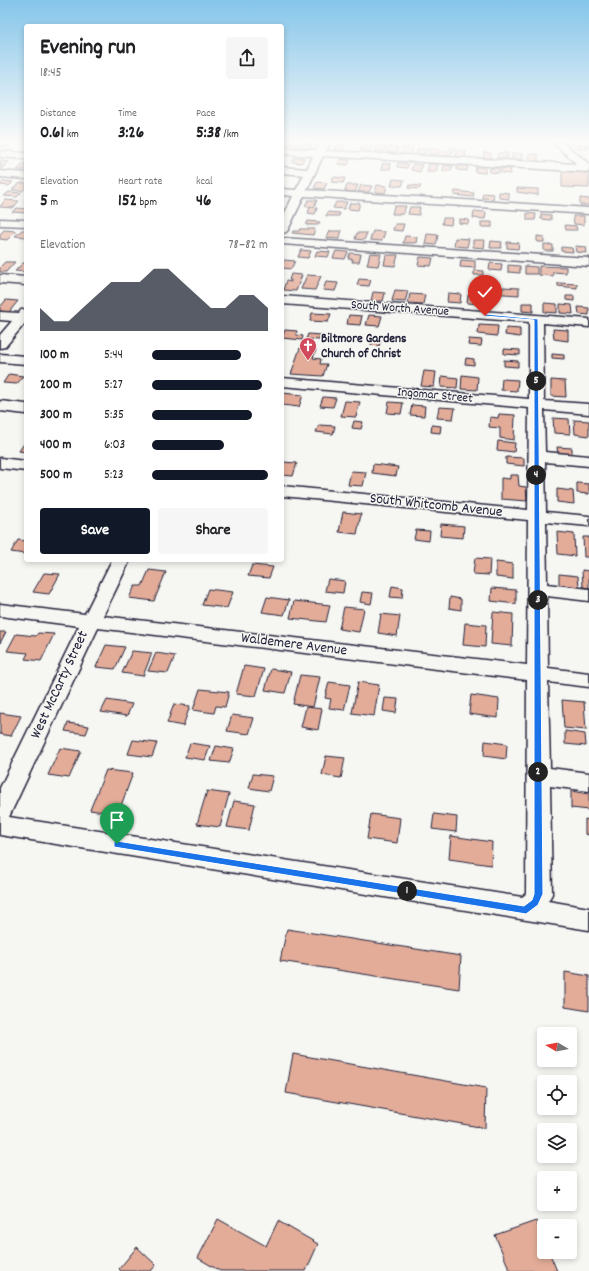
<!DOCTYPE html>
<meta charset="utf-8">
<style>
:root{--surface:#fff;--page:#f6f6f6;--text:#202124;--muted:#757577;--accent:#111827}
body{margin:0;font-family:Dekko,sans-serif;background:var(--page);color:var(--text);height:100vh;display:flex;flex-direction:column;font-size:15px;white-space:nowrap}
*{box-sizing:border-box;margin:0}
p{font-size:13px;color:var(--muted)}
.icon{flex:none;width:22px;height:22px;fill:none;stroke:currentColor;stroke-width:2;stroke-linecap:round;stroke-linejoin:round}
.map{position:relative;flex:1;overflow:hidden}
.drawer{position:absolute;left:24px;top:24px;width:260px;height:538px;display:flex;flex-direction:column;background:var(--surface);border-radius:4px;box-shadow:0 2px 6px #0003}
.drawer>*{flex:none}
.needle{width:26px;rotate:280deg}
.tools{position:absolute;left:537px;top:1027px;display:grid;gap:8px}
.tools a{display:grid;place-items:center;width:40px;height:40px;border-radius:4px;background:var(--surface);box-shadow:0 2px 6px #0003;font-size:20px}
.pin{position:absolute;display:grid;place-items:center;width:34px;height:34px;color:#fff;margin:-41px -17px;border-radius:50% 50% 50% 0;rotate:-45deg;box-shadow:0 0 4px #0007}
.pin .icon{rotate:45deg}
.km{position:absolute;width:20px;height:20px;margin:-10px;border-radius:50%;background:#222;color:#fff;font-size:11px;line-height:20px;text-align:center}
.round{display:grid;place-items:center;flex:none;width:42px;height:42px;border-radius:4px;background:var(--page)}
.overview{display:flex;align-items:center;justify-content:space-between;height:68px;padding:0 16px}
h1{font-size:22px;font-weight:800;line-height:30px}
.figures{display:grid;grid-template-columns:repeat(3,1fr);gap:6px;height:68px;padding:4px 16px}
.figures div{display:grid;align-content:center}
.figures b{font-size:17px;font-weight:800}
.figures small{font-size:11px;font-weight:400}
.figures p{font-size:11px}
.chart{height:112px;padding:8px 16px}
.chart p{display:flex;justify-content:space-between}
.chart svg{width:100%;height:72px;margin-top:4px;fill:var(--accent);opacity:.7}
.button{display:flex;gap:8px;margin-top:auto;padding:8px 16px}
.button a{flex:1;height:46px;border-radius:4px;background:var(--accent);color:#fff;font-size:16px;font-weight:800;line-height:46px;text-align:center}
.button a+a{background:var(--page);color:var(--text)}
ul{padding:0 16px;list-style:none;font-size:13px}
li{display:grid;grid-template-columns:64px 48px 1fr;align-items:center;height:30px}
li i{height:10px;border-radius:5px;background:var(--accent)}
.map>svg:first-child{display:block}
</style>
<div class="map">
<svg width="589" height="1271" viewBox="0 0 589 1271">
<rect width="100%" height="100%" fill="#f6f6f2"/>
<filter id="ink" filterUnits="userSpaceOnUse"><feTurbulence type="fractalNoise" baseFrequency=".025" numOctaves="2"/><feDisplacementMap in="SourceGraphic" scale="8" xChannelSelector="R" yChannelSelector="G"/><feConvolveMatrix kernelMatrix="1 2 1 2 8 2 1 2 1" color-interpolation-filters="sRGB"/></filter>
<g filter="url(#ink)">
<!-- built -->
<polygon fill="#f0e0d7" points="552,142 589,142 589,167 582,166"/>
<!-- building -->
<g fill="#e3ac99" stroke="#22223b">
<polygon points="4,142 13,142 8,147 0,146"/>
<polygon points="289,142 299,142 296,148 286,147"/>
<polygon points="302,143 312,143 309,149 299,148"/>
<polygon points="363,144 372,145 370,151 360,150"/>
<polygon points="589,144 589,148 579,149 574,145"/>
<polygon points="336,145 345,145 342,150 333,150"/>
<polygon points="377,146 386,146 385,151 375,151"/>
<polygon points="389,146 398,147 397,153 387,152"/>
<polygon points="403,147 413,148 411,155 401,154"/>
<polygon points="450,147 456,147 455,151 452,151 451,156 441,155 442,151 449,151"/>
<polygon points="418,148 426,149 425,154 416,154"/>
<polygon points="429,148 439,149 438,155 428,154"/>
<polygon points="457,150 466,151 465,157 456,156"/>
<polygon points="484,152 491,153 491,158 483,158"/>
<polygon points="498,153 508,153 508,158 497,158"/>
<polygon points="512,153 522,154 522,160 512,159"/>
<polygon points="529,154 538,154 538,162 529,161"/>
<polygon points="294,158 304,158 302,163 292,162"/>
<polygon points="340,159 350,160 348,165 338,164"/>
<polygon points="0,161 9,162 1,169"/>
<polygon points="25,163 26,170 17,170"/>
<polygon points="383,163 391,164 390,169 381,169"/>
<polygon points="398,163 408,164 407,168 397,167"/>
<polygon points="413,164 422,165 420,172 411,170"/>
<polygon points="429,164 438,164 436,172 427,172"/>
<polygon points="444,165 453,166 451,171 443,171"/>
<polygon points="457,166 468,166 467,171 457,170"/>
<polygon points="476,167 485,167 485,173 475,172"/>
<polygon points="490,168 499,168 499,173 489,172"/>
<polygon points="501,168 511,169 510,174 501,173"/>
<polygon points="562,171 589,173 589,188 562,187"/>
<polygon points="333,177 345,178 343,183 331,182"/>
<polygon points="393,179 404,180 402,186 391,186"/>
<polygon points="4,181 13,182 9,186 0,185"/>
<polygon points="317,182 327,183 324,189 314,188"/>
<polygon points="20,183 26,183 26,188 22,191 12,190"/>
<polygon points="347,185 358,185 355,192 345,191"/>
<polygon points="361,185 372,186 369,192 358,192"/>
<polygon points="377,185 387,186 385,193 375,192"/>
<polygon points="409,185 421,186 419,189 408,188"/>
<polygon points="517,188 538,189 538,195 517,192"/>
<polygon points="455,191 474,193 473,197 454,195"/>
<polygon points="9,192 21,193 17,197 4,196"/>
<polygon points="499,192 509,193 509,199 499,198"/>
<polygon points="483,193 494,194 493,199 482,198"/>
<polygon points="580,198 589,199 589,205 580,205"/>
<polygon points="5,200 19,201 13,208 0,207"/>
<polygon points="308,200 317,200 314,207 305,206"/>
<polygon points="336,202 347,202 344,209 333,208"/>
<polygon points="350,203 360,203 358,210 348,209"/>
<polygon points="394,206 406,206 403,214 392,214"/>
<polygon points="310,207 317,208 315,214 308,213"/>
<polygon points="410,207 420,207 419,215 408,214"/>
<polygon points="17,208 26,209 26,213 12,212"/>
<polygon points="474,211 486,212 485,219 473,218"/>
<polygon points="328,212 340,213 339,216 326,216"/>
<polygon points="527,213 536,214 535,220 527,220"/>
<polygon points="541,214 551,215 551,220 541,219"/>
<polygon points="573,216 584,216 584,225 574,224"/>
<polygon points="443,218 452,218 451,225 442,224"/>
<polygon points="459,219 469,220 468,224 459,223"/>
<polygon points="308,221 320,222 318,225 306,225"/>
<rect x="481" y="222" width="11" height="5"/>
<polygon points="395,224 404,224 402,231 393,230"/>
<polygon points="565,225 576,226 577,230 566,230"/>
<polygon points="300,229 315,229 313,235 292,233 293,231 299,231"/>
<polygon points="4,230 16,231 7,240 0,239 0,234"/>
<polygon points="22,230 26,230 26,237 15,236"/>
<polygon points="330,231 342,231 339,239 327,238"/>
<polygon points="373,231 385,232 382,241 370,240"/>
<polygon points="357,233 367,233 364,240 355,239"/>
<polygon points="427,234 438,235 436,245 425,244"/>
<polygon points="405,236 417,237 416,243 403,243"/>
<polygon points="537,236 544,237 544,242 537,242"/>
<polygon points="455,238 469,239 467,247 454,246"/>
<polygon points="473,240 485,240 484,248 473,247"/>
<polygon points="491,241 502,242 501,248 490,248"/>
<polygon points="507,242 519,243 518,249 507,248"/>
<polygon points="544,244 553,245 553,251 544,251"/>
<polygon points="575,246 586,247 587,253 576,252"/>
<polygon points="561,247 572,248 573,252 561,251"/>
<polygon points="301,250 311,251 308,258 298,257"/>
<polygon points="317,251 330,252 328,257 315,256"/>
<polygon points="336,251 348,252 345,259 333,258"/>
<polygon points="350,253 361,254 359,262 352,262 353,259 348,259"/>
<polygon points="370,253 381,254 378,266 367,265"/>
<polygon points="386,255 398,255 395,266 384,265"/>
<polygon points="420,257 433,258 431,266 418,265"/>
<polygon points="284,260 295,261 291,269 282,268 282,263"/>
<polygon points="461,260 475,261 475,268 460,267"/>
<polygon points="5,262 15,262 6,272 0,272 0,267"/>
<polygon points="23,263 26,263 26,272 15,271"/>
<polygon points="490,263 502,264 501,271 489,270"/>
<polygon points="508,265 520,266 520,273 508,272"/>
<polygon points="525,266 537,267 537,274 525,274"/>
<polygon points="539,266 566,267 566,273 553,272 553,276 539,275"/>
<polygon points="474,270 483,271 483,275 474,275"/>
<polygon points="291,274 302,275 296,291 283,290 286,281 291,282 291,280 289,280"/>
<polygon points="307,275 321,276 315,290 301,289"/>
<polygon points="359,279 371,280 369,286 357,285"/>
<polygon points="326,282 338,283 335,291 323,290"/>
<polygon points="558,283 577,284 577,288 558,286"/>
<polygon points="503,287 519,288 519,295 489,293 489,288 503,289"/>
<polygon points="395,290 408,291 405,302 392,301"/>
<polygon points="373,292 385,293 383,301 371,301"/>
<polygon points="448,293 461,294 460,303 447,302"/>
<polygon points="410,294 425,295 423,304 408,303"/>
<polygon points="468,295 480,296 480,304 467,303"/>
<polygon points="566,296 574,296 574,301 566,300"/>
<polygon points="6,300 18,301 9,312 0,311 0,307"/>
<polygon points="522,303 533,303 533,312 522,311"/>
<polygon points="544,303 557,304 557,313 544,312"/>
<polygon points="560,304 572,305 573,314 560,313"/>
<polygon points="578,307 589,308 589,315 579,314"/>
<polygon points="312,313 331,314 328,322 310,321"/>
<polygon points="349,315 362,316 360,325 347,324"/>
<polygon points="369,315 382,316 379,326 366,325"/>
<polygon points="479,325 498,326 497,336 478,334"/>
<polygon points="506,328 520,329 520,337 505,335"/>
<polygon points="553,329 568,330 568,341 554,339"/>
<polygon points="285,330 297,331 296,335 303,336 302,340 282,338"/>
<polygon points="308,334 321,335 319,340 306,339"/>
<polygon points="372,339 381,340 379,346 371,345"/>
<polygon points="469,339 482,340 481,346 468,345"/>
<polygon points="300,348 316,350 313,358 321,359 320,364 327,364 323,376 291,374"/>
<polygon points="504,349 520,350 520,355 504,354"/>
<polygon points="552,354 564,355 564,359 552,358"/>
<polygon points="466,358 474,359 474,365 465,364"/>
<polygon points="504,360 518,361 518,367 504,366"/>
<polygon points="424,371 436,372 434,387 421,386"/>
<polygon points="9,374 23,376 17,384 3,383"/>
<polygon points="462,375 478,377 477,390 461,389"/>
<polygon points="442,376 458,378 457,388 441,387"/>
<polygon points="502,379 518,380 517,391 501,390"/>
<polygon points="551,380 565,381 566,397 551,396"/>
<polygon points="282,393 303,395 299,407 282,405"/>
<polygon points="323,397 336,398 333,407 320,406"/>
<polygon points="345,401 360,402 356,417 341,416"/>
<polygon points="389,402 403,403 401,414 387,413"/>
<polygon points="412,405 425,406 424,416 410,415"/>
<polygon points="439,407 455,408 453,419 437,418"/>
<polygon points="499,414 515,415 514,440 500,438 500,428 489,427 490,417 498,418"/>
<polygon points="553,418 569,419 570,434 554,433"/>
<polygon points="574,420 589,421 589,436 575,434"/>
<polygon points="354,421 363,422 361,429 352,428"/>
<polygon points="319,425 335,426 333,434 316,432"/>
<polygon points="432,425 441,426 440,433 431,432"/>
<polygon points="26,441 26,452 19,451"/>
<polygon points="498,441 515,443 514,452 497,450"/>
<polygon points="557,447 572,448 572,456 558,455"/>
<polygon points="506,457 524,458 524,466 506,464"/>
<polygon points="282,462 297,463 293,476 282,475"/>
<polygon points="373,464 398,467 396,476 372,473"/>
<polygon points="351,471 366,472 363,486 348,485"/>
<polygon points="510,475 518,475 519,486 526,487 527,501 501,499 501,478 510,479"/>
<polygon points="577,483 589,484 589,494 577,493"/>
<polygon points="557,489 573,491 574,504 557,502"/>
<polygon points="343,512 361,514 357,534 339,532"/>
<polygon points="441,524 464,526 463,538 440,536"/>
<polygon points="416,530 430,531 429,541 414,539"/>
<polygon points="557,532 574,534 575,556 558,554"/>
<polygon points="583,537 589,537 589,557 584,557"/>
<polygon points="18,540 26,541 25,554 11,552"/>
<polygon points="475,558 490,559 489,575 473,574"/>
<polygon points="496,562 513,564 513,579 496,577"/>
<polygon points="252,565 273,567 269,578 248,576"/>
<polygon points="149,570 166,572 154,601 129,598 135,586 142,586"/>
<polygon points="582,570 589,571 589,588 583,587"/>
<polygon points="44,573 60,574 49,594 33,592"/>
<polygon points="559,574 578,576 579,587 559,585"/>
<polygon points="328,579 345,581 343,593 325,591"/>
<polygon points="392,586 403,588 402,598 390,597"/>
<polygon points="492,588 516,590 516,604 491,601"/>
<polygon points="208,589 233,592 227,608 202,605"/>
<polygon points="362,592 373,593 371,604 360,602"/>
<polygon points="267,597 289,600 284,615 262,612"/>
<polygon points="450,597 461,599 461,610 449,608"/>
<polygon points="294,601 330,605 326,622 290,618"/>
<polygon points="344,607 364,609 359,632 339,629"/>
<polygon points="493,612 513,614 512,646 491,644"/>
<polygon points="381,614 400,616 397,636 378,633"/>
<polygon points="465,623 486,625 485,647 463,645"/>
<polygon points="0,632 6,632 0,643"/>
<polygon points="38,633 54,634 41,661 25,659 28,653 7,651 16,634 36,636"/>
<polygon points="106,645 125,647 115,669 96,667"/>
<polygon points="132,651 152,653 143,676 122,673"/>
<polygon points="156,653 175,656 168,673 148,671"/>
<polygon points="244,666 264,669 256,696 236,694"/>
<polygon points="271,669 291,672 285,693 265,690"/>
<polygon points="300,675 320,677 313,707 293,704"/>
<polygon points="329,682 350,685 344,710 329,708 331,699 325,698"/>
<polygon points="358,682 379,685 374,716 352,713"/>
<polygon points="200,689 229,692 225,707 216,706 214,713 193,710"/>
<polygon points="471,695 499,699 498,718 469,714"/>
<polygon points="385,698 398,699 396,713 383,711"/>
<polygon points="107,700 132,704 127,716 101,712"/>
<polygon points="562,700 584,702 586,730 564,728"/>
<polygon points="174,704 190,706 183,726 167,723"/>
<polygon points="306,707 322,709 318,730 301,727"/>
<polygon points="0,713 21,716 11,736 0,734"/>
<polygon points="232,715 254,718 249,734 227,731"/>
<polygon points="68,723 89,726 86,734 65,731"/>
<polygon points="565,731 585,734 586,746 565,744"/>
<polygon points="133,740 157,743 152,757 128,754"/>
<polygon points="485,741 507,744 506,759 484,756"/>
<polygon points="190,743 210,746 205,760 185,757"/>
<polygon points="216,746 234,749 229,763 211,761"/>
<polygon points="60,748 81,751 69,778 48,775"/>
<polygon points="326,756 345,758 341,778 322,775"/>
<polygon points="106,770 133,773 118,814 90,810"/>
<polygon points="253,774 273,776 269,791 249,788"/>
<polygon points="207,791 229,794 220,827 197,824"/>
<polygon points="571,791 589,794 589,810 571,808"/>
<polygon points="234,801 255,804 249,830 227,827"/>
<polygon points="371,814 400,818 397,843 367,839"/>
<polygon points="434,814 457,817 456,832 432,829"/>
<polygon points="585,819 589,820 589,835 585,834"/>
<polygon points="451,836 492,842 491,865 449,859"/>
<polygon points="287,929 461,956 459,989 280,961"/>
<polygon points="565,972 589,976 589,1011 565,1007"/>
<polygon points="293,1054 486,1088 485,1128 286,1093"/>
<polygon points="218,1219 266,1246 278,1221 318,1244 306,1271 220,1271 198,1258"/>
<polygon points="536,1221 544,1241 544,1252 549,1252 557,1271 510,1271 495,1235"/>
<polygon points="137,1247 156,1265 151,1271 121,1271 119,1269"/>
</g>
<g fill="none" stroke-linecap="round" stroke-linejoin="round">
<defs>
<g id="minor">
<polygon points="320,142 330,142 326,151 577,164 552,142 562,142 589,164 589,172 323,156 307,190 589,208 589,214 304,196 288,230 286,232 282,233 282,219 293,196 282,195 282,189 296,190 304,175 282,173 282,167 307,169 313,156 282,154 282,148 316,150"/>
<polygon points="0,151 26,153 26,159 0,157"/>
<polygon points="0,171 26,173 26,179 0,177"/>
<polygon points="0,219 26,220 26,226 0,225"/>
<polygon points="282,238 589,258 589,266 282,244"/>
<polygon points="0,275 26,277 26,285 0,283"/>
<path d="M 282,296 L 589,319 L 589,327 L 543,323 L 544,401 L 589,404 L 589,414 L 544,410 L 545,452 L 589,456 L 589,466 L 545,462 L 546,512 L 589,516 L 589,526 L 546,522 L 547,584 L 589,589 L 589,601 L 547,596 L 548,668 L 589,673 L 589,687 L 548,682 L 550,768 L 589,773 L 589,791 L 550,786 L 552,894 L 548,901 L 589,908 L 589,930 L 0,835 L 0,788 L 79,626 L 0,616 L 0,604 L 85,614 L 112,560 L 130,560 L 103,616 L 527,665 L 528,520 L 282,496 L 282,486 L 528,510 L 529,408 L 282,386 L 282,378 L 529,399 L 529,322 L 282,304 ZM 98,628 L 527,680 L 526,894 L 522,897 L 9,817 Z"/>
<polygon points="26,309 26,322 5,347 0,348 0,335 12,321 0,320 0,312 19,313 21,310"/>
<polygon points="0,354 26,356 26,364 0,362"/>
<polygon points="0,401 26,404 26,414 0,411"/>
<polygon points="0,458 26,461 26,471 0,468"/>
</g>
</defs>
<!-- minor casing -->
<use href="#minor" stroke="#22223b" stroke-width="3"/>
<!-- minor -->
<use href="#minor" fill="#f6f6f2" fill-rule="evenodd"/>
</g>
</g>
<!-- sky -->
<linearGradient id="sky" x2="0" y2="1"><stop stop-color="#84c5ea"/><stop offset="0.44" stop-color="#fbfbf9"/><stop offset="1" stop-color="#fbfbf9" stop-opacity="0"/></linearGradient>
<rect width="589" height="320" fill="url(#sky)"/>
<!-- route -->
<polygon fill="#1a73e8" stroke="#fff" points="485,314 538,319 543,894 538,905 526,914 114,847 114,842 117,841 524,906 532,900 534,894 534,320 484,316"/>
<!-- icons -->
<defs>
<symbol id="church-pin" viewBox="-11 -11 22 30"><path d="M0 17L-7.5 6A9.5 9.5 0 1 1 7.5 6Z" fill="#d1495b" stroke="#f6f6f2"/><path d="M-1.2-6h2.4v3.5h3.3v2.4h-3.3V6h-2.4V-.1h-3.3v-2.4h3.3Z" fill="#fff"/></symbol>
</defs>
<g fill-rule="evenodd">
<use href="#church-pin" x="298" y="336" width="20" height="27"/>
</g>
<g text-anchor="middle" dominant-baseline="central" stroke-width="3" stroke-linejoin="round" paint-order="stroke">
<!-- far-street labels -->
<g font-size="13" fill="#22223b" stroke="#f6f6f2">
<text transform="translate(400 309) rotate(4)">South Worth Avenue</text>
<text transform="translate(435 396) rotate(5)">Ingomar Street</text>
</g>
<!-- far-poi labels -->
<g font-size="13" font-weight="bold" fill="#22223b" stroke="#f6f6f2" text-anchor="start">
<text x="321" y="339">Biltmore Gardens<tspan x="321" dy="15">Church of Christ</tspan></text>
</g>
<!-- street labels -->
<g font-size="15" fill="#22223b" stroke="#f6f6f2">
<text transform="translate(436 506) rotate(6)">South Whitcomb Avenue</text>
<text transform="translate(294 645) rotate(7)">Waldemere Avenue</text>
<text transform="translate(60 685) rotate(-65)">West McCarty Street</text>
</g>
</g>
</svg>
<div class="tools">
<a><svg class="needle" viewBox="-14 -14 28 28"><path d="M0-13l5 13h-10z" fill="#e53935"/><path d="M0 13l5-13h-10z" fill="#757577"/></svg></a>
<a><svg class="icon" aria-label="locate" viewBox="0 0 24 24"><circle cx="12" cy="12" r="6"/><path d="M12 2v4M12 18v4M2 12h4M18 12h4"/></svg></a>
<a><svg class="icon" aria-label="layers" viewBox="0 0 24 24"><path d="M12 4l9 5-9 5-9-5zM3 14l9 5 9-5"/></svg></a>
<a>+</a>
<a>−</a>
</div>
<div class="pin" style="left:117px;top:844px;background:#1e9e55"><svg class="icon" aria-label="arrive" viewBox="0 0 24 24"><path d="M6 21V4h12l-3 4 3 4H6"/></svg></div>
<div class="pin" style="left:485px;top:316px;background:#d93025"><svg class="icon" aria-label="check" viewBox="0 0 24 24"><path d="M5 12l5 5 9-10"/></svg></div>
<b class="km" style="left:407px;top:891px">1</b>
<b class="km" style="left:538px;top:772px">2</b>
<b class="km" style="left:538px;top:600px">3</b>
<b class="km" style="left:536px;top:475px">4</b>
<b class="km" style="left:536px;top:381px">5</b>
<section class="drawer">
<div class="overview"><div><h1>Evening run</h1><p>18:45</p></div><a class="round"><svg class="icon" aria-label="share" viewBox="0 0 24 24"><path d="M12 15V3M7 8l5-5 5 5M5 13v7h14v-7"/></svg></a></div>
<div class="figures">
<div><p>Distance</p><b>0.61<small> km</small></b></div>
<div><p>Time</p><b>3:26</b></div>
<div><p>Pace</p><b>5:38<small> /km</small></b></div>
</div>
<div class="figures">
<div><p>Elevation</p><b>5<small> m</small></b></div>
<div><p>Heart rate</p><b>152<small> bpm</small></b></div>
<div><p>kcal</p><b>46</b></div>
</div>
<div class="chart"><p><span>Elevation</span>78–82 m</p>
<svg viewBox="0 0 160 44" preserveAspectRatio="none"><path d="M0 44V30L10 38L20 38L30 30L40 22L50 14L60 14L70 14L80 6L90 6L100 14L110 22L120 30L130 30L140 22L150 22L160 30V44z"/></svg>
</div>
<ul>
<li><b>100 m</b>5:44<i style="width:77%"></i></li>
<li><b>200 m</b>5:27<i style="width:95%"></i></li>
<li><b>300 m</b>5:35<i style="width:86%"></i></li>
<li><b>400 m</b>6:03<i style="width:62%"></i></li>
<li><b>500 m</b>5:23<i style="width:100%"></i></li>
</ul>
<div class="button"><a>Save</a><a>Share</a></div>
</section>
</div>
